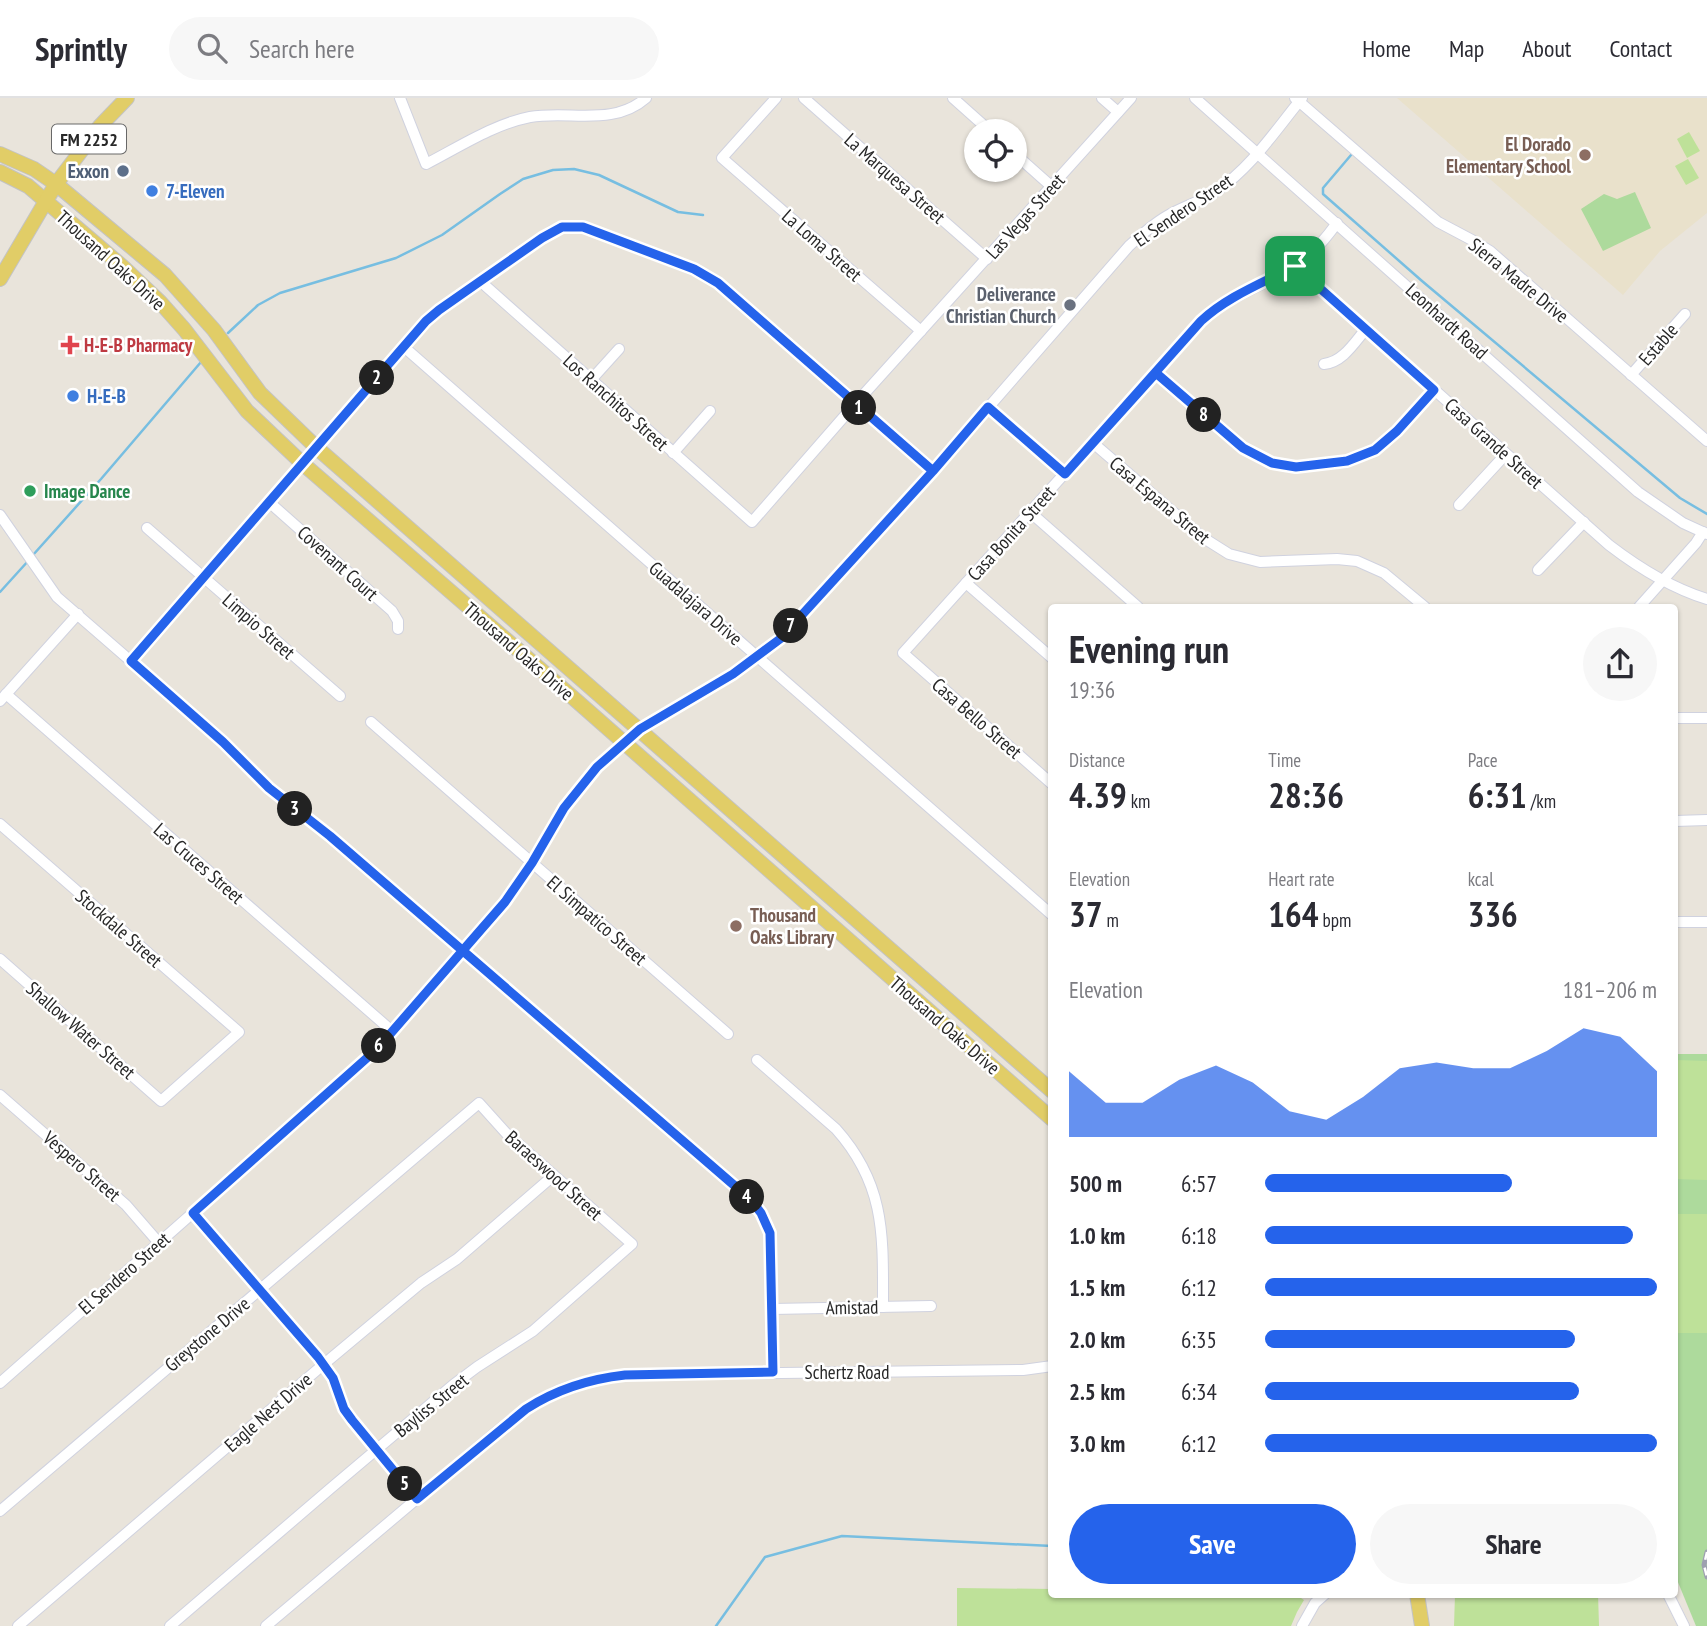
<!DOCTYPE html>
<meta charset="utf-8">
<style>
:root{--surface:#fff;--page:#f7f7f7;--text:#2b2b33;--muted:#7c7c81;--line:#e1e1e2;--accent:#2563eb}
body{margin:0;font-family:"PT Sans Narrow",sans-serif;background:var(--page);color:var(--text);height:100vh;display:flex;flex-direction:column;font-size:26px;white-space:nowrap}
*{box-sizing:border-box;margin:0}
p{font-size:23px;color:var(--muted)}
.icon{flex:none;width:38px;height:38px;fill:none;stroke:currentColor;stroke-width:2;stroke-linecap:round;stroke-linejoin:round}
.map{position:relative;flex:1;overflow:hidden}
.details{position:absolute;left:1048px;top:506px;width:630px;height:994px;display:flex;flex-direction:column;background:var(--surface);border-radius:7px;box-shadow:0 2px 5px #0004}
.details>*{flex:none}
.controls{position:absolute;left:964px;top:21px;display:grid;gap:14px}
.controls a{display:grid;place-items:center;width:63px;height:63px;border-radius:50%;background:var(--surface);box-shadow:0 2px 5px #0004;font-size:35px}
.pin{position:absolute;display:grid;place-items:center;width:60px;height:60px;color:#fff;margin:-30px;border-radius:14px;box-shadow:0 4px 10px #0006}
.km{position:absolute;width:35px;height:35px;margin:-18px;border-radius:50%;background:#222;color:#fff;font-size:19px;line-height:35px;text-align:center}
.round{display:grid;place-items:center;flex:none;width:74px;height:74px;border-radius:37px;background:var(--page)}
.summary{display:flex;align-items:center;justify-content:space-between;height:119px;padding:0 21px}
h1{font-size:38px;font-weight:700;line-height:52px}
.metrics{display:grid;grid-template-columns:repeat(3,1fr);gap:10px;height:119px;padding:7px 21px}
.metrics div{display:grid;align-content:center}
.metrics b{font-size:35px;font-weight:700}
.metrics small{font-size:19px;font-weight:400}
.metrics p{font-size:19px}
.chart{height:196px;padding:14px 21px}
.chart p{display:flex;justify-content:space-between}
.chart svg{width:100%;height:126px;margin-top:7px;fill:var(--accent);opacity:.7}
.primary-button{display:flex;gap:14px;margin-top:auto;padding:14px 21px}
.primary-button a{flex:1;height:80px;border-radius:42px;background:var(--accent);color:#fff;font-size:28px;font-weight:700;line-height:80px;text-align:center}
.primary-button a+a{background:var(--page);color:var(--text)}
ul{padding:0 21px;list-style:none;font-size:23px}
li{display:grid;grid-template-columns:112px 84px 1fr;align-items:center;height:52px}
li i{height:18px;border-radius:9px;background:var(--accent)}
header{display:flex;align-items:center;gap:42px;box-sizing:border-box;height:98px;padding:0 35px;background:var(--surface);border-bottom:2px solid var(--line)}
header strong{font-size:33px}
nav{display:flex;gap:38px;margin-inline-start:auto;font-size:24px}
.search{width:490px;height:63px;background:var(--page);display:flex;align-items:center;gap:18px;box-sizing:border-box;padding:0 24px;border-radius:38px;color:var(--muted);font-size:26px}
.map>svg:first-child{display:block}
</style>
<header>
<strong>Sprintly</strong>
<div class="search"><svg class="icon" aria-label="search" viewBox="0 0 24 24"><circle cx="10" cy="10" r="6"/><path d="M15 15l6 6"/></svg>Search here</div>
<nav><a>Home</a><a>Map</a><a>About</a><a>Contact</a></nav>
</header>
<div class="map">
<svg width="1707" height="1528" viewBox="0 0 1707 1528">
<rect width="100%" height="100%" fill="#e9e4db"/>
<!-- education -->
<polygon fill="#e9e1cb" points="1397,0 1707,0 1707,115 1660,153 1623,197"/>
<!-- green -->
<g fill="#adda9c">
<polygon points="1635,94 1651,130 1603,153 1581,111 1604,96 1617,101"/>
<polygon points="1675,956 1707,956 1707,1528 1696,1528 1675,1477"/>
</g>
<!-- pitch -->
<g fill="#bee199">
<polygon points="1689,34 1700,53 1687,60 1677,41"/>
<polygon points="1688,61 1699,80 1686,87 1675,68"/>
<polygon points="1675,962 1707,963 1707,1082 1675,1081"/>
<rect x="1675" y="1116" width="32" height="119"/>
<polygon points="957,1490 1052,1491 1052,1496 1295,1496 1304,1502 1297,1514 1291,1528 957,1528"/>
<polygon points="1455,1496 1598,1496 1599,1528 1454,1528"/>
</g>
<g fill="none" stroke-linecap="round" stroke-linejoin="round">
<!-- stream -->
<g stroke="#77bee1" stroke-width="2.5">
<polyline points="1351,57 1323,90 1323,96 1422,183 1680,400 1707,416"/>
<polyline points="228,235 258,207 280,195 396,160 442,137 500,96 523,81 553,72 574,71 599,77 678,114 703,117"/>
<polyline points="33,457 101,381 201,264"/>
<polyline points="0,494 29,462"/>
<polyline points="716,1528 765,1459 842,1438 1052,1448"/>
</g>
<defs>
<g id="minor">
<path d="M 400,0 L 426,66 C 459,49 494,26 530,19 C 569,12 613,29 646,0"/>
<polyline points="776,0 722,60 921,233"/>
<polyline points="804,0 987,161"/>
<polyline points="953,0 990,33"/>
<polyline points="1102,0 1118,14"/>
<polyline points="1195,0 1638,394 1683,425 1707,436"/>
<polyline points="1295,0 1438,124 1472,142 1490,153 1707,343"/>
<polyline points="1015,56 1051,88"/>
<path d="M 1295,168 L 1609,447 C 1639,470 1671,490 1707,501"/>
<polyline points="480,183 752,424 855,306 1131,0"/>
<polyline points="404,249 1052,817"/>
<path d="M 1324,266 C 1343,264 1354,245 1366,231"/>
<polyline points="1156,275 1243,350 1271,365 1296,369 1347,364 1375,352 1397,333 1434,292"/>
<polyline points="1631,277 1685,216"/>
<polyline points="591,282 619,251"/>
<polyline points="988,309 1065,376"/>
<polyline points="1092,344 1202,439 1229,456 1260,464 1337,461 1357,463 1384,475 1425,509"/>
<polyline points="673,355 710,313"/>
<polyline points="269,404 392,513 398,523 398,531"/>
<polyline points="1459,407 1506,356"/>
<polyline points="1030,414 1138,509"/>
<polyline points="0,417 57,499 224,644 269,690 330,738 750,1102 761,1115 770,1135 773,1274"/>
<polyline points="147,430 340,598"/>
<polyline points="1538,472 1584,424"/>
<polyline points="966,485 1052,560"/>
<polyline points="1639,509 1696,445 1703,434"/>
<polyline points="131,563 426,223 439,212 552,133 562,129 583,129 704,176 718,185 933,373"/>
<polyline points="6,596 392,933"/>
<polyline points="0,603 78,516"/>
<polyline points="1675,620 1707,620"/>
<polyline points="371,624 728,936"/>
<path d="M 1052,686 L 903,555 L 1201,224 C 1231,195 1268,187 1300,165 C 1315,154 1326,140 1337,125"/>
<polyline points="1675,723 1707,722"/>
<polyline points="0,726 239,934 161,1003 0,861"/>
<polyline points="1675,824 1707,824"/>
<path d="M 757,962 L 836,1031 C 886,1087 883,1138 883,1209"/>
<polyline points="0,997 126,1107 159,1145"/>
<polyline points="193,1115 318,1259 333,1280 344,1311 352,1322 417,1401"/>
<polyline points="772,1211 931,1208"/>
<path d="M 0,1285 L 365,963 L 505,804 L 525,776 L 564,711 L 597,669 L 640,631 L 733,576 L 780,541 L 933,373 L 1129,148 C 1141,137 1153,126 1167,118 C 1182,109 1200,104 1215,94 C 1251,70 1275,33 1302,0"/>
<polyline points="0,1413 479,1005 506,1035 632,1146 533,1233 477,1269 453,1287 331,1390 170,1528"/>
<polyline points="1668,1496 1684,1528"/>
<polyline points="18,1528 324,1266 421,1185 457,1161 553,1078"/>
<polyline points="266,1528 496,1334 526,1311 557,1293 573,1287 606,1279 625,1277 1023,1272 1052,1268"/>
<polyline points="1302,1528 1315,1505 1325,1496"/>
</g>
<g id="major">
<polyline points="0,56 34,71 56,86 165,177 214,232 260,295 317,350 1052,993"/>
<polyline points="0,74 28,88 123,169 160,204 184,231 247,313 302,365 562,590 1052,1021"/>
<polyline points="0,181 56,86 100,28 127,0"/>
<polyline points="1417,1496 1422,1528"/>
</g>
</defs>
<!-- minor casing -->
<use href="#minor" stroke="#d0d2df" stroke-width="12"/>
<!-- major casing -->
<use href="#major" stroke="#c3c3c3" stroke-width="16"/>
<!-- minor -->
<use href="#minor" stroke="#fff" stroke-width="10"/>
<!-- major -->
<use href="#major" stroke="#e1cd67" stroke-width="14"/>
<defs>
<polyline id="rail" points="1707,1454 1704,1467 1707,1479"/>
</defs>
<!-- rail casing -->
<use href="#rail" stroke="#9ea0b0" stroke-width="5"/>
<!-- rail -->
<use href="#rail" stroke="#fff" stroke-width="2.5" stroke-dasharray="8" stroke-linecap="butt"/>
</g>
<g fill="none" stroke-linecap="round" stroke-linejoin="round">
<defs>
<path id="route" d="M 1295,168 C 1263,185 1228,198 1201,223 L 1065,376 L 988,309 L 933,373 L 718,185 L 694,171 L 583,129 L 562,129 L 542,140 L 439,212 L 426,223 L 131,563 L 223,644 L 269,690 L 330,738 L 750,1101 L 761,1115 L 770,1135 L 773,1274 L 625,1277 C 589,1281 557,1291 526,1311 L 417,1401 L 352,1322 L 344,1311 L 333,1280 L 318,1259 L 193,1115 L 377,951 L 505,804 L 532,765 L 564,710 L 597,669 L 640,631 L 733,576 L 780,541 L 933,373 L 988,309 L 1065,376 L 1156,275 L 1243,350 L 1272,365 L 1296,369 L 1347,363 L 1375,352 L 1397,333 L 1434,292 L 1295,168"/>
</defs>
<!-- route casing -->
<use href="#route" stroke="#fff" stroke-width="14"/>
<!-- route -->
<use href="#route" stroke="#2563eb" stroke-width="9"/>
</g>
<!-- markers -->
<g fill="#8d6e63" stroke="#fff" stroke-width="2.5">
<circle cx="1585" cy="57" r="7"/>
<circle cx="736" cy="828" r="7"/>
</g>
<circle fill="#5c6f8a" stroke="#fff" stroke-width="2.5" cx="123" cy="73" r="7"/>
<g fill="#3f7fe0" stroke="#fff" stroke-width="2.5">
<circle cx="152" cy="93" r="7"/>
<circle cx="73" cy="298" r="7"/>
</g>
<circle fill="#6b7280" stroke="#fff" stroke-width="2.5" cx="1070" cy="207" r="7"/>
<path fill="#e0444e" stroke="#fff" stroke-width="2.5" d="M66.5 236.5h7v7h7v7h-7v7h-7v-7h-7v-7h7z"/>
<circle fill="#2e9e5b" stroke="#fff" stroke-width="2.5" cx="30" cy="393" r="7"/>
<g text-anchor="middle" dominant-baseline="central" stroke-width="5" stroke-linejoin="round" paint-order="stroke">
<!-- shield labels -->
<rect fill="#fff" stroke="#686868" stroke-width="2" x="52" y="26.5" width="74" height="29" rx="5"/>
<g font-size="18" font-weight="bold" fill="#282828">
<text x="89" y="41">FM 2252</text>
</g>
<!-- education labels -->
<g font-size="19" font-weight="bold" fill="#785e54" stroke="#fff" text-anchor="end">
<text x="1571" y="46">El Dorado<tspan x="1571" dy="22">Elementary School</tspan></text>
<text x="750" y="817" text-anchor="start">Thousand<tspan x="750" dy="22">Oaks Library</tspan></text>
</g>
<!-- service labels -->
<g font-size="19" font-weight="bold" fill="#4e5e75" stroke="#fff" text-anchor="end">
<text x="109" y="73">Exxon</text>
</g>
<!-- street labels -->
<g font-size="19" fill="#282828" stroke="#fff">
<text transform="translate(895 80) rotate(41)">La Marquesa Street</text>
<text transform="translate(1183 112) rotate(-34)">El Sendero Street</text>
<text transform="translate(1025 118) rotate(-48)">Las Vegas Street</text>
<text transform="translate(822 147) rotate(41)">La Loma Street</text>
<text transform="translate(111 162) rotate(42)">Thousand Oaks Drive</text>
<text transform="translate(1519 182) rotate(39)">Sierra Madre Drive</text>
<text transform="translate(1447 223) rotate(42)">Leonhardt Road</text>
<text transform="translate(1658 246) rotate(-49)">Estable</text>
<text transform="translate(616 304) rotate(42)">Los Ranchitos Street</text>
<text transform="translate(1494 345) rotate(42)">Casa Grande Street</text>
<text transform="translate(1160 402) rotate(40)">Casa Espana Street</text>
<text transform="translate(1011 435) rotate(-48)">Casa Bonita Street</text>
<text transform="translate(338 465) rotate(42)">Covenant Court</text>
<text transform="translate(696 505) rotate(41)">Guadalajara Drive</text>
<text transform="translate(259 528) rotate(41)">Limpio Street</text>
<text transform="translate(519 553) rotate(41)">Thousand Oaks Drive</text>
<text transform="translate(977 620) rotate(41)">Casa Bello Street</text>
<text transform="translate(199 765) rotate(41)">Las Cruces Street</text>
<text transform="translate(597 822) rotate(41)">El Simpatico Street</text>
<text transform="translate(119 830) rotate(41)">Stockdale Street</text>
<text transform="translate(945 927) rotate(41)">Thousand Oaks Drive</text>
<text transform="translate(81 932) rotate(41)">Shallow Water Street</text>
<text transform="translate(82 1068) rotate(41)">Vespero Street</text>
<text transform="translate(554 1077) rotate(42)">Baraeswood Street</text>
<text transform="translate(124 1175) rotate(-41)">El Sendero Street</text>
<text transform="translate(852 1209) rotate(-1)">Amistad</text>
<text transform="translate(207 1236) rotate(-40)">Greystone Drive</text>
<text x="847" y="1274">Schertz Road</text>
<text transform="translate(431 1307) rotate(-39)">Bayliss Street</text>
<text transform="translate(268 1314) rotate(-41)">Eagle Nest Drive</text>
</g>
<!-- shop labels -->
<g font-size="19" font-weight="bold" fill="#366cbe" stroke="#fff" text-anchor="start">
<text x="166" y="93">7-Eleven</text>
<text x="87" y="298">H-E-B</text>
</g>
<!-- worship labels -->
<g font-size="19" font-weight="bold" fill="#5b616d" stroke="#fff" text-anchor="end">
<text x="1056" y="196">Deliverance<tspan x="1056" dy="22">Christian Church</tspan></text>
</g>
<!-- health labels -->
<g font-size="19" font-weight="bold" fill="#be3a42" stroke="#fff" text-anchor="start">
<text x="84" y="247">H-E-B Pharmacy</text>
</g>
<!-- leisure labels -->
<g font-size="19" font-weight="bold" fill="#27864d" stroke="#fff" text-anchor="start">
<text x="44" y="393">Image Dance</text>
</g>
</g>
</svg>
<div class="controls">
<a><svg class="icon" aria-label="locate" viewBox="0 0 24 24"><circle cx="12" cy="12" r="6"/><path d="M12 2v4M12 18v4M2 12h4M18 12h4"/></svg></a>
</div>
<div class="pin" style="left:1295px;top:168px;background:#1e9e55"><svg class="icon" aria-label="arrive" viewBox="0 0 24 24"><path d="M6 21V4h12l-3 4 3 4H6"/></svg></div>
<b class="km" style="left:859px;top:310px">1</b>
<b class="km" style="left:377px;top:280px">2</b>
<b class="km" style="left:295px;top:711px">3</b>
<b class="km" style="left:747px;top:1099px">4</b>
<b class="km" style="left:405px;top:1386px">5</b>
<b class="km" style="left:379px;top:948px">6</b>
<b class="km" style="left:791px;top:528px">7</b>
<b class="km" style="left:1204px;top:317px">8</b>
<section class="details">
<div class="summary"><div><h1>Evening run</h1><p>19:36</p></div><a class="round"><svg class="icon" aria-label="share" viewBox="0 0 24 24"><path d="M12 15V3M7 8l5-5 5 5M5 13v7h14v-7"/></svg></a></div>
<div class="metrics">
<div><p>Distance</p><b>4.39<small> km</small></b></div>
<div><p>Time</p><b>28:36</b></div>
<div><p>Pace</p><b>6:31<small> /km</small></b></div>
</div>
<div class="metrics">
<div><p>Elevation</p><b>37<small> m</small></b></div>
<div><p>Heart rate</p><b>164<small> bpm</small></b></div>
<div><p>kcal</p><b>336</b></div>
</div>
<div class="chart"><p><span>Elevation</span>181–206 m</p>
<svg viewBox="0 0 160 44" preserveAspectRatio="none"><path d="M0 44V21L10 32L20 32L30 24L40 19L50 25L60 35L70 38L80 30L90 20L100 18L110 20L120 20L130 14L140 6L150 9L160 21V44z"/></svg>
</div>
<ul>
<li><b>500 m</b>6:57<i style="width:63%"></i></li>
<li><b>1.0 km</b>6:18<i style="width:94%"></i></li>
<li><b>1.5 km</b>6:12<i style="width:100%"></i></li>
<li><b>2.0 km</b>6:35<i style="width:79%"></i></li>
<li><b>2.5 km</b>6:34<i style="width:80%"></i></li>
<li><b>3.0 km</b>6:12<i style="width:100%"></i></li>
</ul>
<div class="primary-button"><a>Save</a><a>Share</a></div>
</section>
</div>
